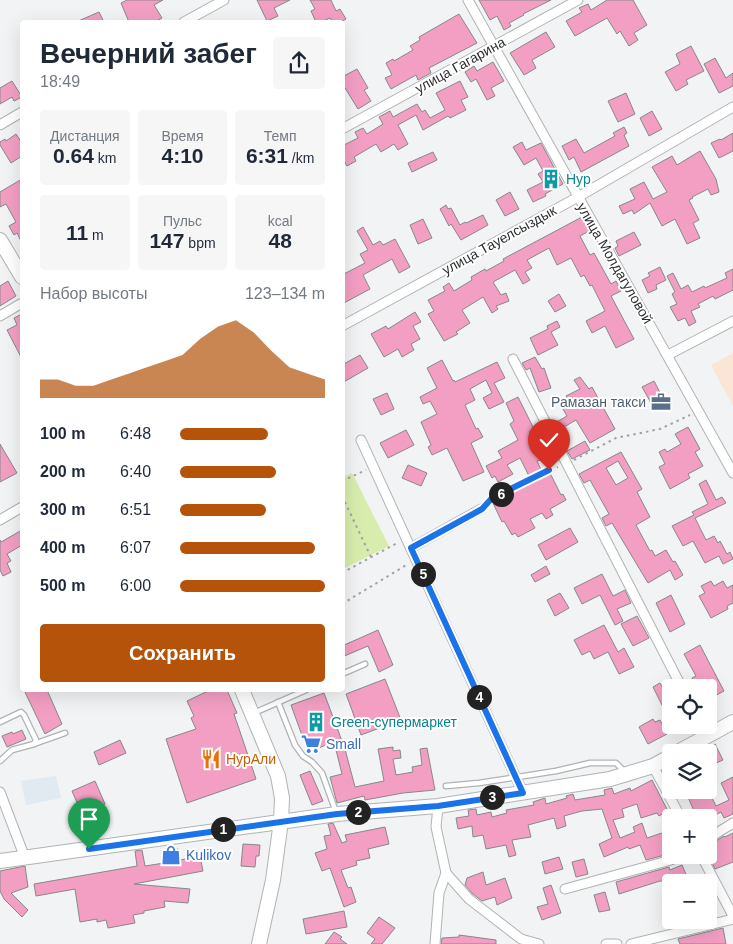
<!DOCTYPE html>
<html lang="ru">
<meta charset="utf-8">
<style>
:root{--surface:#fff;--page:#f6f6f7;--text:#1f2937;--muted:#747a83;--accent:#b45309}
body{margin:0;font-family:Arial,sans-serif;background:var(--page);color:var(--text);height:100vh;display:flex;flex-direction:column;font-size:19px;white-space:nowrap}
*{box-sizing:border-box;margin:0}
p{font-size:16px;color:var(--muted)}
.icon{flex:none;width:28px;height:28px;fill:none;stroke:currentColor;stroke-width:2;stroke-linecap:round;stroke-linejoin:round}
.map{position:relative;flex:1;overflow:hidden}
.panel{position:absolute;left:20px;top:20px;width:325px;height:672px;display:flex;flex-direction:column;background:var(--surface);border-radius:5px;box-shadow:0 5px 20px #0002}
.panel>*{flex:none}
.tools{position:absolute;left:662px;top:679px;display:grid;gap:10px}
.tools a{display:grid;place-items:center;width:55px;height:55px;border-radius:5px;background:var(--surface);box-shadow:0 5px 20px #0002;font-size:25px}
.pin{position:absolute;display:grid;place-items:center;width:42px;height:42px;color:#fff;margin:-51px -21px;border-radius:50% 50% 50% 0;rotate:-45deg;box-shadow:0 0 5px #0007}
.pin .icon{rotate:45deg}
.km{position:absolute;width:25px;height:25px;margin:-12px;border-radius:50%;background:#222;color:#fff;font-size:14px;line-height:25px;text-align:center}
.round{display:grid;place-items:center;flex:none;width:52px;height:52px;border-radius:5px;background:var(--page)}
.head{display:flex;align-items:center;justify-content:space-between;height:85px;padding:0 20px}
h1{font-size:28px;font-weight:600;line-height:38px}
.stats{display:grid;grid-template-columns:repeat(3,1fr);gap:8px;height:85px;padding:5px 20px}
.stats div{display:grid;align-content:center;border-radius:5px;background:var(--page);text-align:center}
.stats b{font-size:21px;font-weight:600}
.stats small{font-size:14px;font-weight:400}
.stats p{font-size:14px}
.chart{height:140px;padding:10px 20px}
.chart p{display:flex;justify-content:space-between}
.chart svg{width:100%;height:90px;margin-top:5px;fill:var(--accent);opacity:.7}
.cta{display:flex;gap:10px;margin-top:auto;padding:10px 20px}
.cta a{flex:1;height:58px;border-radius:5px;background:var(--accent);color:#fff;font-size:20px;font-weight:600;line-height:58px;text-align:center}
ul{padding:0 20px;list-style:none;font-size:16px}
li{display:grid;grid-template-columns:80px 60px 1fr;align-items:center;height:38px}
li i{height:12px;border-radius:6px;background:var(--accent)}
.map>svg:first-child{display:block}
</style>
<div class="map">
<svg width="733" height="944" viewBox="0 0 733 944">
<rect width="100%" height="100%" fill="#f1f3f5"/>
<!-- built -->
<polygon fill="#e1e9f1" points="56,776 61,798 26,805 21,781"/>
<!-- education -->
<polygon fill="#fae5d7" points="733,353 733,406 711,365"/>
<!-- green -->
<polygon fill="#d8edad" points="352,473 389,546 343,569 343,477"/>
<!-- building -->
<g fill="#f39fc4" stroke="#898788" fill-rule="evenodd">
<polygon points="127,0 163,0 154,5 162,18 155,22 129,22 121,3"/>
<polygon points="257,0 290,0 274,8 278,16 267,21"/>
<polygon points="310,0 331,0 336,11 340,9 346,19 340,22 333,22 330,18 321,22 316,22 311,11 315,9"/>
<polygon points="479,0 551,0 523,14 524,15 509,23 511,26 504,30 497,16 490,20"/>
<polygon points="607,0 633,0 647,25 634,33 638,40 629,46 620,31 617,34 607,18 575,36 566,21 582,12 579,8 588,4 591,10"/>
<polygon points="99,12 104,22 76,22"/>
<polygon points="459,14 477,43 429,68 431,73 418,80 416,75 391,89 385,78 392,75 386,63 393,59 394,61 413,50 410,46 420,40 419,37"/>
<polygon points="546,32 555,47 532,60 536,68 524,75 510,53"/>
<polygon points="691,46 704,71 686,80 688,84 676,91 665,72 680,64 676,54"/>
<polygon points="715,58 726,78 733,73 733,86 719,93 704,64"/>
<polygon points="493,62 504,81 491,88 495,96 487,100 476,79 471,82 465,72 474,66 477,71"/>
<polygon points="357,69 368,88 364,90 371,101 358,109 342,83 342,77"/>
<polygon points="12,81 22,97 14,101 12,97 0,104 0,88"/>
<polygon points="460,81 468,97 461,100 466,110 450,118 448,116 423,130 416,115 398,125 408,144 398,150 394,144 381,152 376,144 354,157 356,161 347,166 342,158 342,146 358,138 355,132 363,128 367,134 383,124 379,117 390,111 393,117 417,104 422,112 425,110 430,118 445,110 436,93"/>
<polygon points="626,93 635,114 618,122 608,101"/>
<polygon points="652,111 662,129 649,136 640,118"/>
<polygon points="624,127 627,133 624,135 629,146 581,172 574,157 569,160 562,146 576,139 584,153 615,136 613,133"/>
<polygon points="733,133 733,151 719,158 711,143 720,139 721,140"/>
<polygon points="16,134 22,143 22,156 11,163 0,145 0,142 5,139 6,141"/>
<polygon points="522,142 526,150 541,143 563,184 545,194 546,196 533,202 527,190 543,182 538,174 543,171 536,158 524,165 513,147"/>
<polygon points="700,151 716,179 719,192 711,195 708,189 692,197 693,198 689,200 699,220 693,223 700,238 687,244 675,219 662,226 650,203 634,214 632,210 623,214 619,206 635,199 630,189 644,182 653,199 667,192 652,167 672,156 677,165"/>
<polygon points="433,152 437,160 412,172 408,163"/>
<polygon points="22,179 22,243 17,233 14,235 9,226 16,222 6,204 0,207 0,192"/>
<polygon points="510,192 519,209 505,216 496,200"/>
<polygon points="446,205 448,209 451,208 460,225 465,222 466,223 483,215 488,225 461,240 451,224 449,226 440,209"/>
<polygon points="582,217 589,231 580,236 590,255 594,253 611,284 616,281 621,291 611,296 634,339 616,348 605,326 592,333 586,321 605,311 592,285 590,286 584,275 581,277 571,258 557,265 549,248 527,260 532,268 525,272 530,280 523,284 515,270 493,282 501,295 506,293 509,301 496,306 498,309 492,313 483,297 462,310 470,323 456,332 458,334 444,341 428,314 434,311 428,300 445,291 443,287 449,283 454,291 472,280 471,277 485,269 486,271 504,261 503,259"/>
<polygon points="423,219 432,238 418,244 410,225"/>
<polygon points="363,227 373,245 380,241 383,245 395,239 410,267 399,273 392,259 363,275 370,289 342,304 342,275 365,263 360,254 368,250 357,231"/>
<polygon points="634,232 641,245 619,256 615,248 618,246 616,241"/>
<polygon points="660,267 666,280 656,285 657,289 648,293 642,280 650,276 648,273"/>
<polygon points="733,269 733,290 715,299 713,296 698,304 700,307 691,311 696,322 689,326 685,318 678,321 670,307 677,304 672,294 675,292 667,276 673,273 681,289 688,285 692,292 704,286 705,288 727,278 725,273"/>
<polygon points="8,281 16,296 0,306 0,286"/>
<polygon points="559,294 566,306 555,312 548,301"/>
<polygon points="415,312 421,322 413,326 420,339 411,344 414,350 402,357 398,349 384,357 371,334 386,326 388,329"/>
<polygon points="22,314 22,359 7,330 17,325 14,318"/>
<polygon points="557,321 560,327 551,332 558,345 538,355 530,338 548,329 547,326"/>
<polygon points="360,355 368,368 342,383 342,365"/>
<polygon points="535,357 542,369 544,368 551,388 539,392 530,368 526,370 522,363"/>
<polygon points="442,360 453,381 454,380 455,382 497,362 505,378 494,383 504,402 489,409 483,398 492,393 486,380 470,389 475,400 465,405 476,429 478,428 483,437 471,443 484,472 463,481 447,448 432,455 428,447 431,445 421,422 437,414 430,401 423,404 420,397 437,388 427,368"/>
<polygon points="580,377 589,389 592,387 615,429 590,443 576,420 557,431 553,424 567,416 560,404 568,399 566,396 580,389 574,380"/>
<polygon points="654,381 666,404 655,410 642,387"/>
<polygon points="387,393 394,409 381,415 373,399"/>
<polygon points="518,397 534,429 530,431 530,433 543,459 537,461 544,476 550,473 561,495 563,494 566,500 550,509 553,515 546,519 542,513 530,519 535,528 518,537 515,533 512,535 504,521 502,522 492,501 532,482 520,458 507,465 513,474 498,482 495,476 492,478 486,466 502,458 498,451 518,440 510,424 514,421 506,403"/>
<polygon points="688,427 700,449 695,452 703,466 688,474 690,478 670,489 659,467 665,464 659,452 665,449 667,452 681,444 675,434"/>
<polygon points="406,430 414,445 388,458 380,443"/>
<polygon points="585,441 590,450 572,459 567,451"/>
<polygon points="0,444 17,473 0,482"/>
<path d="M 621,452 L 642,489 L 637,492 L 650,517 L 636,525 L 650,551 L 652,550 L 655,556 L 666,550 L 673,562 L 675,561 L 683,575 L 675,580 L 670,570 L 648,583 L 612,523 L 606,526 L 602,518 L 609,514 L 590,480 L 584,483 L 579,474 ZM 618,461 L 628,478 L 616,485 L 606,468 Z"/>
<polygon points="408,465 427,473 421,486 402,478"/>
<polygon points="706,480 716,500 722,497 726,503 695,518 706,540 714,536 718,543 720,541 727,554 730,552 733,559 723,564 719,556 705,563 693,541 683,546 672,526 694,515 692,512 708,504 699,484"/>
<polygon points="570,528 578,542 546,560 538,545"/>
<polygon points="22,530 22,545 7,554 11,561 7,563 11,572 3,576 0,570 0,540 1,542"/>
<polygon points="546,566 550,574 535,582 531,575"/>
<polygon points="602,574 613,596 625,590 631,603 617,609 623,621 615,625 600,595 582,604 574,588"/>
<polygon points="711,581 714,586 723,581 727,588 733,585 733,603 727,606 728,609 711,618 699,596 705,593 701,586"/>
<polygon points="560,593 569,608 555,616 547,600"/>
<polygon points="671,595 685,624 670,632 656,603"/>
<polygon points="637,616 649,638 633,646 621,624"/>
<polygon points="604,625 618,652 624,648 634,667 619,674 608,652 594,659 590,651 582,655 574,640"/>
<polygon points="378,630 393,665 379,672 368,646 342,657 342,646"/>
<polygon points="700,645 724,691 709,699 709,688 688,688 688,685 694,682 692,678 696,676 684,654"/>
<polygon points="385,679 401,720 361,735 346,694"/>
<polygon points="660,683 671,703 671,705 664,709 653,687"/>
<polygon points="24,690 47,690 62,724 45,734"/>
<polygon points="210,690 227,690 237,713 234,714 256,779 187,803 166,739 196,729 191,718 194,716 187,701"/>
<polygon points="324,693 345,749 355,787 384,781 378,749 393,747 393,751 400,750 401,758 393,759 396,775 413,772 412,767 422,765 420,749 427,748 435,790 403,793 365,800 364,796 337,803 330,777 342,774 334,742 308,752 291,705"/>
<polygon points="653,719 655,722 660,720 667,734 648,744 639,727"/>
<polygon points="22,730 26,739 7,747 2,736 12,732 13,734"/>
<polygon points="120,740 126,753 99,765 94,752"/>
<polygon points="715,744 723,760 714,764 707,749"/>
<polygon points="310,771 323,801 312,805 300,775"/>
<polygon points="733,777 733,814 724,818 721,812 710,818 697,818 685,790 708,790 716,806 729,800 721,783"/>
<polygon points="652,780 668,811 659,816 657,813 641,818 637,804 622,809 624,817 613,820 620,838 635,832 633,827 642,823 647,838 665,832 671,850 665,852 665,855 646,860 640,845 629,849 628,847 604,857 599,844 612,838 602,809 582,811 564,816 566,826 557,829 554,818 528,825 531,837 512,840 516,855 509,857 506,845 486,849 483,835 473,837 472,826 458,829 456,818 469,816 468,810 476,809 477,815 491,812 492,817 507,813 506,810 534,805 533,802 545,798 546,804 567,798 566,796 573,794 575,800 605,795 604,790 612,788 614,794 630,788 631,791"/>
<polygon points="95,781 105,804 82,814 72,791"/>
<polygon points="333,823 342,843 347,841 345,835 385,827 389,844 368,849 370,858 356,861 357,865 341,870 348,888 351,887 356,902 344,907 330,868 322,871 315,853 327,849 324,836 331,835 328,824"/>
<polygon points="733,833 733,862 715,869 709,856 709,849 715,846 713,843 724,836 725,837"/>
<polygon points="243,844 260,845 259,856 256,856 255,867 241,866"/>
<polygon points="178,849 180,860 200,856 203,871 134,884 190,889 188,903 164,901 165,907 144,911 144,913 133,915 135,923 108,928 106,920 97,922 97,919 80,922 75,889 36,896 34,884 137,866 135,851 142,850 145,866 164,863 162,852"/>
<polygon points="559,857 563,869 545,874 542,862"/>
<polygon points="584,859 588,874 576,877 572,862"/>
<polygon points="682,865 688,879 681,882 660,881 619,894 616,882 669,867 670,870"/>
<polygon points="25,866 28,887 11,893 28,910 22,917 4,899 0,891 0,871"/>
<polygon points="483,872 486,885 505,878 512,898 497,905 495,897 482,901 473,894 465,885 467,878"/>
<polygon points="551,885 561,913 542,920 537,907 548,904 543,888"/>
<polygon points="605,892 610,910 599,912 594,895"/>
<polygon points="344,911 347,927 306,934 303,919"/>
<polygon points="379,917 395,928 382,944 371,944 375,939 367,933"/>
<polygon points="723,928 726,944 680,944 678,939"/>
<polygon points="334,932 342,937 340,939 347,944 325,944"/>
<polygon points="459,935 496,940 496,944 441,944 442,938 459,937"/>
</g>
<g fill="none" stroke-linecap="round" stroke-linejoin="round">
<defs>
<g id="lane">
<polyline points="342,674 365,664"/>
<polyline points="278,702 295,745 303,756 312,762 322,773 336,812"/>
<polyline points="254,713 306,690"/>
<polyline points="0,722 21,712 24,715 36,740 34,744 12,750 0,761"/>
<polyline points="34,744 65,733"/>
<polyline points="446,786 479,783 556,771 590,763 616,763 624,771"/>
</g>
<g id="street">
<polyline points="468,0 733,473"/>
<polyline points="184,22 224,0"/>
<polyline points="0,125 22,112"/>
<polyline points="342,129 578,0"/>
<polyline points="0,316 22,303"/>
<polyline points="342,326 578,197 733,107"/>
<polyline points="668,355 733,321"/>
<polyline points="513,359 682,688"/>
<polyline points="361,440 523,793"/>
<polyline points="0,520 22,507"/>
<polyline points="411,548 481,509"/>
<polyline points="702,725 707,736"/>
<polyline points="653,766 681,818"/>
<polyline points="0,792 25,858"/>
<polyline points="438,806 436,827 446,873 469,899 521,939 539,944"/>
<polyline points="709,838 733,823"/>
<polyline points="701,855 733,916"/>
<polyline points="565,889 671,860 679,855"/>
<polyline points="435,944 439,893 446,873"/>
<polyline points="606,944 617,944"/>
<polyline points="631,944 733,919"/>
</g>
<g id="secondary">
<polyline points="0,240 22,277"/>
<polyline points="242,690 278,776 282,798 281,821 273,880 259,944"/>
<polyline points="678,752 733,722"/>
<polyline points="0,861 337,814 438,806 610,779 653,766 671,756"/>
</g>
</defs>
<!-- lane casing -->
<use href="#lane" stroke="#b0b3b4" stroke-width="7"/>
<!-- street casing -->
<use href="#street" stroke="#b0b3b4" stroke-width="11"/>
<!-- secondary casing -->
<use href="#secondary" stroke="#b0b3b4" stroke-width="16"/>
<!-- path -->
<g stroke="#a1a3a5" stroke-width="2" stroke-dasharray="2.5 4" stroke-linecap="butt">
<polyline points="574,460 616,438 660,429 690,415"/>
<polyline points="342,481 366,470"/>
<polyline points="342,496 371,557"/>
<polyline points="487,502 558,467"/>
<polyline points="342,573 399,542"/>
<polyline points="342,604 408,564"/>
</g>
<!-- lane -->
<use href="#lane" stroke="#fff" stroke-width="4.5"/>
<!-- street -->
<use href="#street" stroke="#fff" stroke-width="9"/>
<!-- secondary -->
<use href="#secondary" stroke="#fff" stroke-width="14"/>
</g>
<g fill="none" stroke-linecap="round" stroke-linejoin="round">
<defs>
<polyline id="route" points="89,849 337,814 438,806 523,793 411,548 482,509 492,498 549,470"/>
</defs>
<!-- route casing -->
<use href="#route" stroke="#fff" stroke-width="10"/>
<!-- route -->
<use href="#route" stroke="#1a73e8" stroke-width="6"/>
</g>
<!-- icons -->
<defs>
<symbol id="building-bare" viewBox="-9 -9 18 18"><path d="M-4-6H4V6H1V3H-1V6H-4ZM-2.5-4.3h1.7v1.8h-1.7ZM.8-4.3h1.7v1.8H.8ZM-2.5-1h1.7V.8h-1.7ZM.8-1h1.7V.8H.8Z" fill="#0f9aa8" stroke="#fff" stroke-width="2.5" paint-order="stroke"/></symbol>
<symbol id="office-bare" viewBox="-9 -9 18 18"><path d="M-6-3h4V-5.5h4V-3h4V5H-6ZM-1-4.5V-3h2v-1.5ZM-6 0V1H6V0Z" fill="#5c6f8a" stroke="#fff" stroke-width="2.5" paint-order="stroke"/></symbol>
<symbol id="supermarket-bare" viewBox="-9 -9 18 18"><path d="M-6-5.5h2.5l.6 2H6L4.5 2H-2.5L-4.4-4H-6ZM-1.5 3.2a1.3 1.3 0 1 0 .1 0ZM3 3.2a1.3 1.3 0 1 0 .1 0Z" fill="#3f7fe0" stroke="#fff" stroke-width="2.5" paint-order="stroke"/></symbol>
<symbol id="restaurant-bare" viewBox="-9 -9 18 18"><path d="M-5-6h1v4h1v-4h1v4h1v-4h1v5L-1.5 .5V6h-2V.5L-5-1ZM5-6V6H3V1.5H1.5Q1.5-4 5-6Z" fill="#e8710a" stroke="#fff" stroke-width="2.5" paint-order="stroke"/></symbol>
<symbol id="shop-bare" viewBox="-9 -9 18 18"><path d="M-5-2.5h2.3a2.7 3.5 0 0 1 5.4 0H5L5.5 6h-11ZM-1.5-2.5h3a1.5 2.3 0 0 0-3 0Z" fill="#3f7fe0" stroke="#fff" stroke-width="2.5" paint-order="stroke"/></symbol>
</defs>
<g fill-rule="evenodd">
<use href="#building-bare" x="537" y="165" width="28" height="28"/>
<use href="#office-bare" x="647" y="388" width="28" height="28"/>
<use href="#building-bare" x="302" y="708" width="28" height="28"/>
<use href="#supermarket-bare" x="297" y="730" width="28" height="28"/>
<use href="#restaurant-bare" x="197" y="745" width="28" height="28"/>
<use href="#shop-bare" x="157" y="841" width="28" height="28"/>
</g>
<g text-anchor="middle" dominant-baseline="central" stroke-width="4" stroke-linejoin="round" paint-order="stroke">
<!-- street labels -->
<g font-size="14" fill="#2d2e2f" stroke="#fff">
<text transform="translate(460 65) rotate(-29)">улица Гагарина</text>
<text transform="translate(499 240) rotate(-29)">улица Тауелсыздык</text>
<text transform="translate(615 263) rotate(60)">улица Молдагуловой</text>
</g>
<!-- culture labels -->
<g font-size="14" fill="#0d838f" stroke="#fff" text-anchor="start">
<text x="566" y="179">Нур</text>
<text x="331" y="722">Green-супермаркет</text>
</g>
<!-- service labels -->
<g font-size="14" fill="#4e5e75" stroke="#fff" text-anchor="end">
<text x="646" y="402">Рамазан такси</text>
</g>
<!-- shop labels -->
<g font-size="14" fill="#366cbe" stroke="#fff" text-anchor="start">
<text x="326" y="744">Small</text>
<text x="186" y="855">Kulikov</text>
</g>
<!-- food labels -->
<g font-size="14" fill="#c56008" stroke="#fff" text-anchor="start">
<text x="226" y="759">НурАли</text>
</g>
</g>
</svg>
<div class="tools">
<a><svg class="icon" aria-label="locate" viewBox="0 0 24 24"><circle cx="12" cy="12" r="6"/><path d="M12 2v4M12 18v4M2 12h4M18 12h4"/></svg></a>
<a><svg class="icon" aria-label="layers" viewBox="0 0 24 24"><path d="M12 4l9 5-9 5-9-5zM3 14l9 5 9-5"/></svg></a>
<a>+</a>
<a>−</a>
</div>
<div class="pin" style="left:89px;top:849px;background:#1e9e55"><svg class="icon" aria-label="arrive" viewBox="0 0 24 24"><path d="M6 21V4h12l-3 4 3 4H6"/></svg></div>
<div class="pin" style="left:549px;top:470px;background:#d93025"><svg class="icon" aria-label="check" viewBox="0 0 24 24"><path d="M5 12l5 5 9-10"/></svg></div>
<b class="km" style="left:223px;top:829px">1</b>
<b class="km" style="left:358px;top:812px">2</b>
<b class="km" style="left:492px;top:797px">3</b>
<b class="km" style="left:479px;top:697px">4</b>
<b class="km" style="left:423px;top:574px">5</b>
<b class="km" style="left:501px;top:494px">6</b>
<section class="panel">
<div class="head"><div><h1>Вечерний забег</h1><p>18:49</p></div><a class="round"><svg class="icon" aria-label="share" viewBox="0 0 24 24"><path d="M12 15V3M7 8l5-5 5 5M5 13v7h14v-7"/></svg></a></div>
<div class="stats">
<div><p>Дистанция</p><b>0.64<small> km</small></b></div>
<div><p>Время</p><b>4:10</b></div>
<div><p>Темп</p><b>6:31<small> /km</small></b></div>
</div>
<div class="stats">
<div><b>11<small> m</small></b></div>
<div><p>Пульс</p><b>147<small> bpm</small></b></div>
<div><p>kcal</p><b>48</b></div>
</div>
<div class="chart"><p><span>Набор высоты</span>123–134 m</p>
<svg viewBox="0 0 160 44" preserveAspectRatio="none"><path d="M0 44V35L10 35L20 38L30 38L40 35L50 32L60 29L70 26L80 23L90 15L100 9L110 6L120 12L130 21L140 29L150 32L160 35V44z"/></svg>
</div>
<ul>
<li><b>100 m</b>6:48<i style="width:61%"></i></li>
<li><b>200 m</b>6:40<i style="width:66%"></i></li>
<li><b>300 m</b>6:51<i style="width:59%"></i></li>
<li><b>400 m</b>6:07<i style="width:93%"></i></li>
<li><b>500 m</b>6:00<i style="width:100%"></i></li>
</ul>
<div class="cta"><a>Сохранить</a></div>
</section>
</div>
